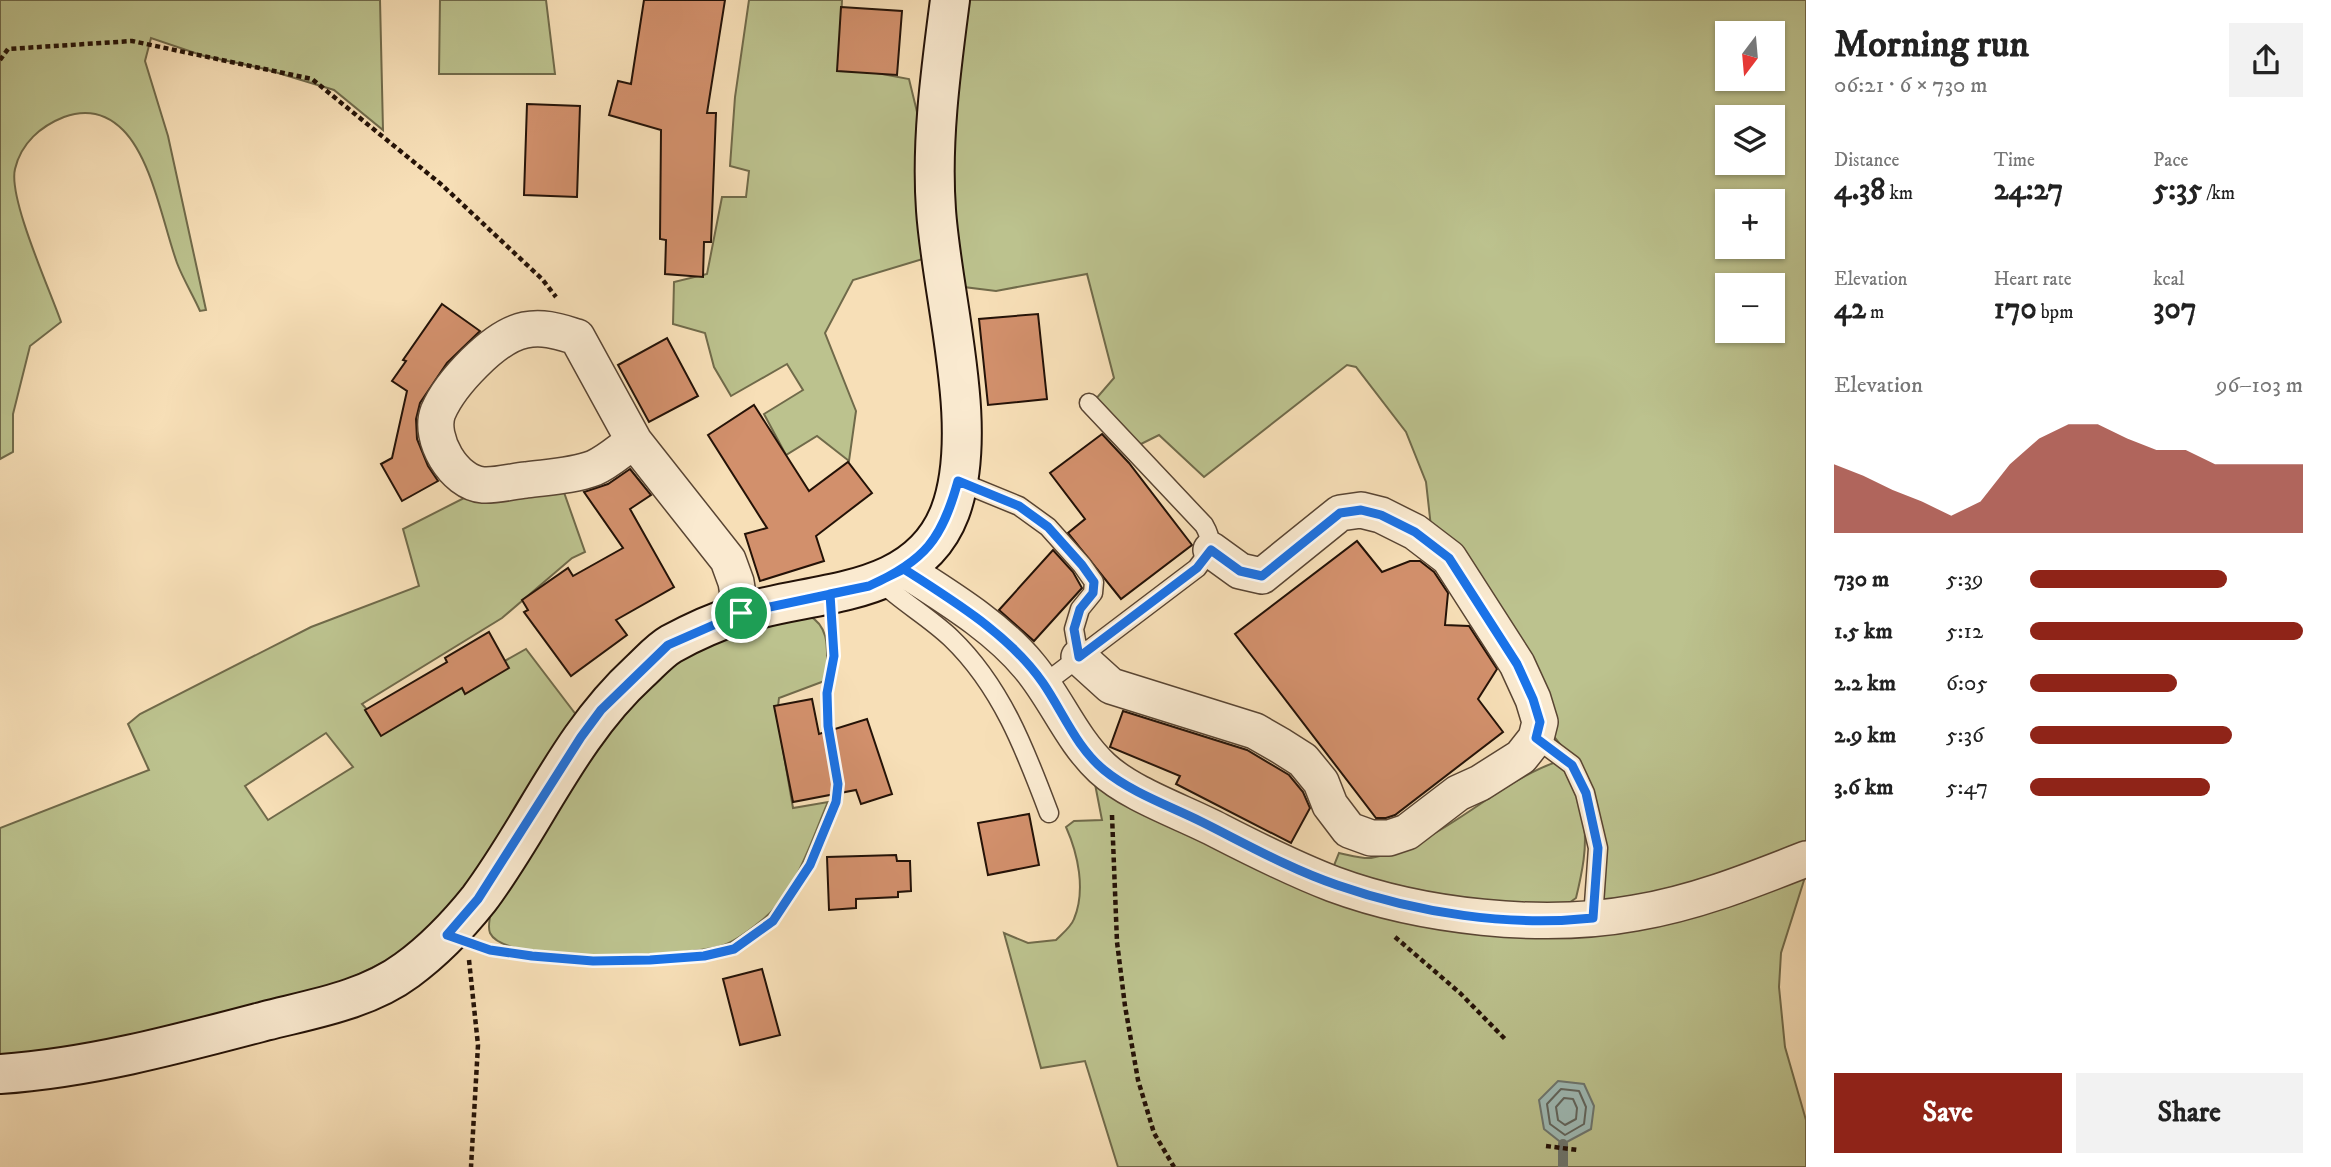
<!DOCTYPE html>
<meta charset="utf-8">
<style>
:root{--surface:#fff;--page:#f2f2f2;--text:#222;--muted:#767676;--accent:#8f2418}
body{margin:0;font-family:"IM FELL DW Pica",serif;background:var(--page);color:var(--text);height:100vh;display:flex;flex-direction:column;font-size:26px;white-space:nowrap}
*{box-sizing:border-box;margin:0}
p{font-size:23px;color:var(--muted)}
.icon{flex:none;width:38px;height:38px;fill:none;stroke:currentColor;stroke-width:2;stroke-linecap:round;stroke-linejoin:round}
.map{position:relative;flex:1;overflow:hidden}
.drawer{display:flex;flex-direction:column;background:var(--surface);width:525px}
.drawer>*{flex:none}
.needle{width:46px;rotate:196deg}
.tools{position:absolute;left:1715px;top:21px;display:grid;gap:14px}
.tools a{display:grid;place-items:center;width:70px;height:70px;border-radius:0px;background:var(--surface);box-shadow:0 2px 5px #0004;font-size:35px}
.pin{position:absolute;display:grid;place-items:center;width:60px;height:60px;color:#fff;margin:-30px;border:4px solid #fff;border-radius:50%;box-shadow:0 2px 7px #0007}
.round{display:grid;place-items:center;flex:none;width:74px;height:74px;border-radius:0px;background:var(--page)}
.headline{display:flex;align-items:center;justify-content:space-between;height:119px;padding:0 28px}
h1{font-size:38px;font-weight:700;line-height:52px}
.figures{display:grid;grid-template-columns:repeat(3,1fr);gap:10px;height:119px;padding:7px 28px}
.figures div{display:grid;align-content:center}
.figures b{font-size:30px;font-weight:700}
.figures small{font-size:19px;font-weight:400}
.figures p{font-size:19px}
.chart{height:196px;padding:14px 28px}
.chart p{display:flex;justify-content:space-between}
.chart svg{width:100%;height:126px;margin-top:7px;fill:var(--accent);opacity:.7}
.action{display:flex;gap:14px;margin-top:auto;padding:14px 28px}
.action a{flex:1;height:80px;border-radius:0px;background:var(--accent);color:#fff;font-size:28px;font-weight:700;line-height:80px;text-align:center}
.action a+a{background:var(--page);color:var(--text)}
ul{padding:0 28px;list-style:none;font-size:23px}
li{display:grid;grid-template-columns:112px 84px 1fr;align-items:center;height:52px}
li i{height:18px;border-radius:9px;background:var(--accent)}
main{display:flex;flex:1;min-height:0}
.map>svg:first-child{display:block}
</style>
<main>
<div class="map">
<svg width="1806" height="1167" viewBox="0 0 1806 1167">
<rect width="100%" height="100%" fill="#f7dfb7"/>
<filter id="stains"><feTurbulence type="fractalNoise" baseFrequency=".00286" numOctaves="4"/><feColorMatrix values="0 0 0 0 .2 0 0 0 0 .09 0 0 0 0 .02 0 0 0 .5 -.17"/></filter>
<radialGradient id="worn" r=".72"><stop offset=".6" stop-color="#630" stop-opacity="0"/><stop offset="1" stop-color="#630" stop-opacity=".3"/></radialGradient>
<!-- green -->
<g fill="#bcc28e" stroke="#706a4a" stroke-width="2" fill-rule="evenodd">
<path d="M 0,0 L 380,0 L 383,130 L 334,90 L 265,69 L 204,56 L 151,38 L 145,61 L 168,136 L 206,310 L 200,311 C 193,295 183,279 177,263 C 163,224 152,159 123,130 C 106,113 86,109 64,117 C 41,126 21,143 15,169 C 8,198 50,290 61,322 L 30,346 L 13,414 L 13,452 L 0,459 Z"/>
<polygon points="440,0 546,0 555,74 439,74"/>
<polygon points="749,0 842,0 839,66 909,79 918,116 919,202 926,258 853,280 825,333 856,411 849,461 817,436 786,455 764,414 803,390 787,364 731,396 714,367 705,333 673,324 674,282 707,274 722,197 746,197 749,171 730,166 735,97"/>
<path d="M 963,0 L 1806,0 L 1806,841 L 1730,877 L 1597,905 L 1578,767 L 1545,725 L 1433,545 L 1426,482 L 1406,432 L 1356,367 L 1347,365 L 1204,477 L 1159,435 L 1133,448 L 1094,401 L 1114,378 L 1087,274 L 996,291 L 964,287 L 949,165 ZM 1727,33 L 1773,33 L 1773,79 L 1727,79 ZM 1727,117 L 1773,117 L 1773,163 L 1727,163 ZM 1727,201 L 1773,201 L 1773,247 L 1727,247 ZM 1727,285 L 1773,285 L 1773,331 L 1727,331 Z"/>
<path d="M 560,481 L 585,552 L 572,558 L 502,618 L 362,704 L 384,729 L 526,649 L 577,716 L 454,904 L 425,934 L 396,956 L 339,984 L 134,1039 L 0,1062 L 0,828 L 149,770 L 128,724 L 140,714 L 311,627 L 419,586 L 403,529 L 468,496 ZM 326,733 L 353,767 L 268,820 L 245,786 Z"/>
<path d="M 808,615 C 833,628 826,655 827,680 L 779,698 L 777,715 L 793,808 L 828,802 C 811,841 796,894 761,921 C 750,930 735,942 721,946 C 687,956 506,967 490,933 C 488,928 489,923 490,917 C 498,894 527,853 541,831 C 561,798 580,763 603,732 C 616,716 649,680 666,669 C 710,637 757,629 808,615 Z"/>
<path d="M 1559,761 C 1590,814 1590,840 1576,898 L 1562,908 L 1518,910 L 1331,873 L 1339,853 C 1349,855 1362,859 1371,858 C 1441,846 1493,783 1559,761 Z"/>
<path d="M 1095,784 L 1440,924 L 1806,874 L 1781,953 L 1779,987 L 1785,1047 L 1806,1120 L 1806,1167 L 1118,1167 L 1085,1061 L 1041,1068 L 1004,933 L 1028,943 L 1056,940 C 1062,934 1071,927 1074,919 C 1086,890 1078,854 1066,827 L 1074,821 L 1102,820 Z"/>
</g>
<!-- water -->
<polygon fill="#9fbbb6" stroke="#6e7770" stroke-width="2" points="1558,1081 1584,1084 1594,1106 1591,1129 1563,1144 1544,1129 1539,1100"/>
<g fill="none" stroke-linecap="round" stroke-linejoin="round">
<!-- shore -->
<g stroke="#62665e" stroke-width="2">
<polygon points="1561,1089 1579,1091 1586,1107 1584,1124 1565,1135 1550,1124 1547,1104"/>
<polygon points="1564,1098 1573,1099 1577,1108 1576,1119 1565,1125 1558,1120 1556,1107"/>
</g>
<!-- stream -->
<polyline stroke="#6e7770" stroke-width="10" points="1563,1144 1563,1167"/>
</g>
<!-- building -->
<g fill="#d2906c" stroke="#241207" stroke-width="2">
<polygon points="644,0 725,0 707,113 716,113 711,242 704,242 703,277 665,274 666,240 660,239 661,130 609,115 618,81 631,84"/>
<polygon points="841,7 902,11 897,75 837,71"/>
<polygon points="527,104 580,106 577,197 524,195"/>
<polygon points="442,304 480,331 447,363 420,403 416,419 417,439 428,466 438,481 402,501 381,464 392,458 407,391 392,381 406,361 403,360"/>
<polygon points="1038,314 1047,399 988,405 979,319"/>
<polygon points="667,338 698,396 649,422 618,365"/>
<polygon points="754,405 809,491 848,462 872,493 816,536 824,561 760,581 745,534 767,528 708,435"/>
<polygon points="1102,434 1129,463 1192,545 1121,599 1068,533 1085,519 1050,473"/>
<polygon points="630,469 651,495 630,509 674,587 616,620 627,635 571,676 524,612 528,610 522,600 568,568 573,576 623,548 584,492 608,484"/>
<polygon points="1357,541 1382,572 1410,561 1420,561 1434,572 1448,593 1445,625 1469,626 1497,669 1478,699 1503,732 1395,815 1386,818 1376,818 1235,634"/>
<polygon points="1053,550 1073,572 1082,588 1034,641 999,610"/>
<polygon points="489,632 509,668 465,694 462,688 381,736 365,710 447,662 445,658"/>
<polygon points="812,699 819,734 867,719 892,794 861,804 856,790 793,802 774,706"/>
<polygon points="1123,711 1247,750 1289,775 1303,792 1310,808 1291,843 1176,784 1180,776 1110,747"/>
<polygon points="1029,814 1039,865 988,875 978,823"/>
<polygon points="896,855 897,861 910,861 911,891 898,892 898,897 856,899 856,908 829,910 827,857"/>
<polygon points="762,969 780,1035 740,1045 723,979"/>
</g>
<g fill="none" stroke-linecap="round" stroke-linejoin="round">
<defs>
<g id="lane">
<polyline points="958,481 1019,506 1048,527 1082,565 1094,582 1093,593 1080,609 1074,629 1079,657"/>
<path d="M 880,581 C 902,602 929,617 951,638 C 1001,686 1025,749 1049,813"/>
<path d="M 1044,684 L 1197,568 C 1210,551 1215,544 1204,525 L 1089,403"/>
<polyline points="1536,738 1572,765 1585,793 1598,848 1593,918"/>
</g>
<g id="street">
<path d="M 634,441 C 622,449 608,462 594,468 C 573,476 548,477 526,480 C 513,481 497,486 483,485 C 454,483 428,438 438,412 C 450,384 494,336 525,330 C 544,326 560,332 577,337 L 634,441 L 728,560 L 736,582 L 741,613"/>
<path d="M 904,569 C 947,597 996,626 1029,666 C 1056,698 1071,739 1102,768 C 1131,795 1183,812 1219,831 C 1256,850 1294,869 1333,884 C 1422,917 1543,930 1635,913 C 1695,903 1750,881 1806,859"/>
<polyline points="1079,657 1111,686 1255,731 1281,746 1303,760 1321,782 1330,805 1349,830 1371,838 1389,838 1407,832 1458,793 1480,783 1521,757 1536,738 1540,722 1533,699 1517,664 1449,558 1415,532 1381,515 1361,510 1340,513 1262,576 1240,571 1211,550"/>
</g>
<path id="secondary" d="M 0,1074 C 89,1068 178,1044 265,1021 C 312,1009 367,1000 407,970 C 433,951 459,924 479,899 C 535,824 569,736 639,672 C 649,663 659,651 671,644 C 691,633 718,621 740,614 C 814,590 917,599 950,512 C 981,429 942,299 936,210 C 931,141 941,69 950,0"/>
</defs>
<!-- lane casing -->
<use href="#lane" stroke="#594533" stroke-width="21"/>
<!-- street casing -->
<use href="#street" stroke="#594533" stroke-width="38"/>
<!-- secondary casing -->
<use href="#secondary" stroke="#241207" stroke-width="42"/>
<!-- path -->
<g stroke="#241207" stroke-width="4.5" stroke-dasharray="5 3.5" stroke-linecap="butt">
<polyline points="0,60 8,49 132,41 312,79 442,185 542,279 556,297"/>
<polyline points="1112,815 1117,942 1125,1006 1138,1080 1154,1133 1174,1167"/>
<polyline points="1395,937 1460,993 1505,1039"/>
<path d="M 482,947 C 529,963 586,962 635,960 C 665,959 706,962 734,949 C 782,928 806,874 825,829 C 831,815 838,800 838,784 C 837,761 828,739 828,716 C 827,686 834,657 832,627"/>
<polyline points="469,960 478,1045 471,1167"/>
<polyline points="1546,1146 1578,1150"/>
</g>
<!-- lane -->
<use href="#lane" stroke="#faead0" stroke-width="18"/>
<!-- street -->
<use href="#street" stroke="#faead0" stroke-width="35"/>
<!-- secondary -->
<use href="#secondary" stroke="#faead0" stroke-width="38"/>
</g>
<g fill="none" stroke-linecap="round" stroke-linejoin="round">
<defs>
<path id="route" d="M 741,613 L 668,645 L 601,710 L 581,737 L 478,899 L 447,935 L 490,950 L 532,956 L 593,961 L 650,960 L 704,956 L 734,949 L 773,921 L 810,865 L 836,802 L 838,784 L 828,726 L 827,693 L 834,656 L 830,594 L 869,586 L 904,569 C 953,601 1009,634 1043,683 C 1063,712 1076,747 1104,770 C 1132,793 1170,806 1202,822 C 1246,844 1290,869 1337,885 C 1417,913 1509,927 1593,918 L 1598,848 L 1586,793 L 1572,765 L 1536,738 L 1540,722 L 1533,699 L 1517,664 L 1449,558 L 1415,532 L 1381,515 L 1361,510 L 1340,513 L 1262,576 L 1240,571 L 1211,550 L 1197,568 L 1079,657 L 1074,629 L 1080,609 L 1093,593 L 1094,582 L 1082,565 L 1048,527 L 1019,506 L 958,481 C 942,539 925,561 869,586 L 741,613"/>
</defs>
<!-- route casing -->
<use href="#route" stroke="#fff" stroke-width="14"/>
<!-- route -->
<use href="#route" stroke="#1a73e8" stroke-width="9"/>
</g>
<rect width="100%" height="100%" filter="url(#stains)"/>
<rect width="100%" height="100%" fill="url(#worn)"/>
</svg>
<div class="tools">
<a><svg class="needle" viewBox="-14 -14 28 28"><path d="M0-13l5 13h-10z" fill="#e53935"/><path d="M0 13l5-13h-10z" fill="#767676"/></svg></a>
<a><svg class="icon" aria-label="layers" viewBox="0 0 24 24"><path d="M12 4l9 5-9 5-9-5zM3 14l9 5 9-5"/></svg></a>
<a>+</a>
<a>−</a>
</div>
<div class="pin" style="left:741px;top:613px;background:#1e9e55"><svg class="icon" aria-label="arrive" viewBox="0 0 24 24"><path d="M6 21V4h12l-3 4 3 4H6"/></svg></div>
</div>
<section class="drawer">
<div class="headline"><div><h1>Morning run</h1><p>06:21 · 6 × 730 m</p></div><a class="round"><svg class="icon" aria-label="share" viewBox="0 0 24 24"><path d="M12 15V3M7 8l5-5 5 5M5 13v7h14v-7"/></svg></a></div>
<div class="figures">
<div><p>Distance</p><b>4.38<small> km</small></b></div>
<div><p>Time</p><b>24:27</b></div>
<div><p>Pace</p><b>5:35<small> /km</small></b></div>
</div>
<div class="figures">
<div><p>Elevation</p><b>42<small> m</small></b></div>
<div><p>Heart rate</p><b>170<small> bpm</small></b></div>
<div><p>kcal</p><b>307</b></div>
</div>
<div class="chart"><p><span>Elevation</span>96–103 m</p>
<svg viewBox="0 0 160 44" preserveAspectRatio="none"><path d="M0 44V20L10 24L20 29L30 33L40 38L50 33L60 20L70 11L80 6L90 6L100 11L110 15L120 15L130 20L140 20L150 20L160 20V44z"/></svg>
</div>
<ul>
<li><b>730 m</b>5:39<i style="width:72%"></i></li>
<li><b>1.5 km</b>5:12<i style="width:100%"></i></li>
<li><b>2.2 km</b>6:05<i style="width:54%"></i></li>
<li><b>2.9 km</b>5:36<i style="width:74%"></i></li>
<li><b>3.6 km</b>5:47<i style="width:66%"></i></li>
</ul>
<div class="action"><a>Save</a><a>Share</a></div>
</section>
</main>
